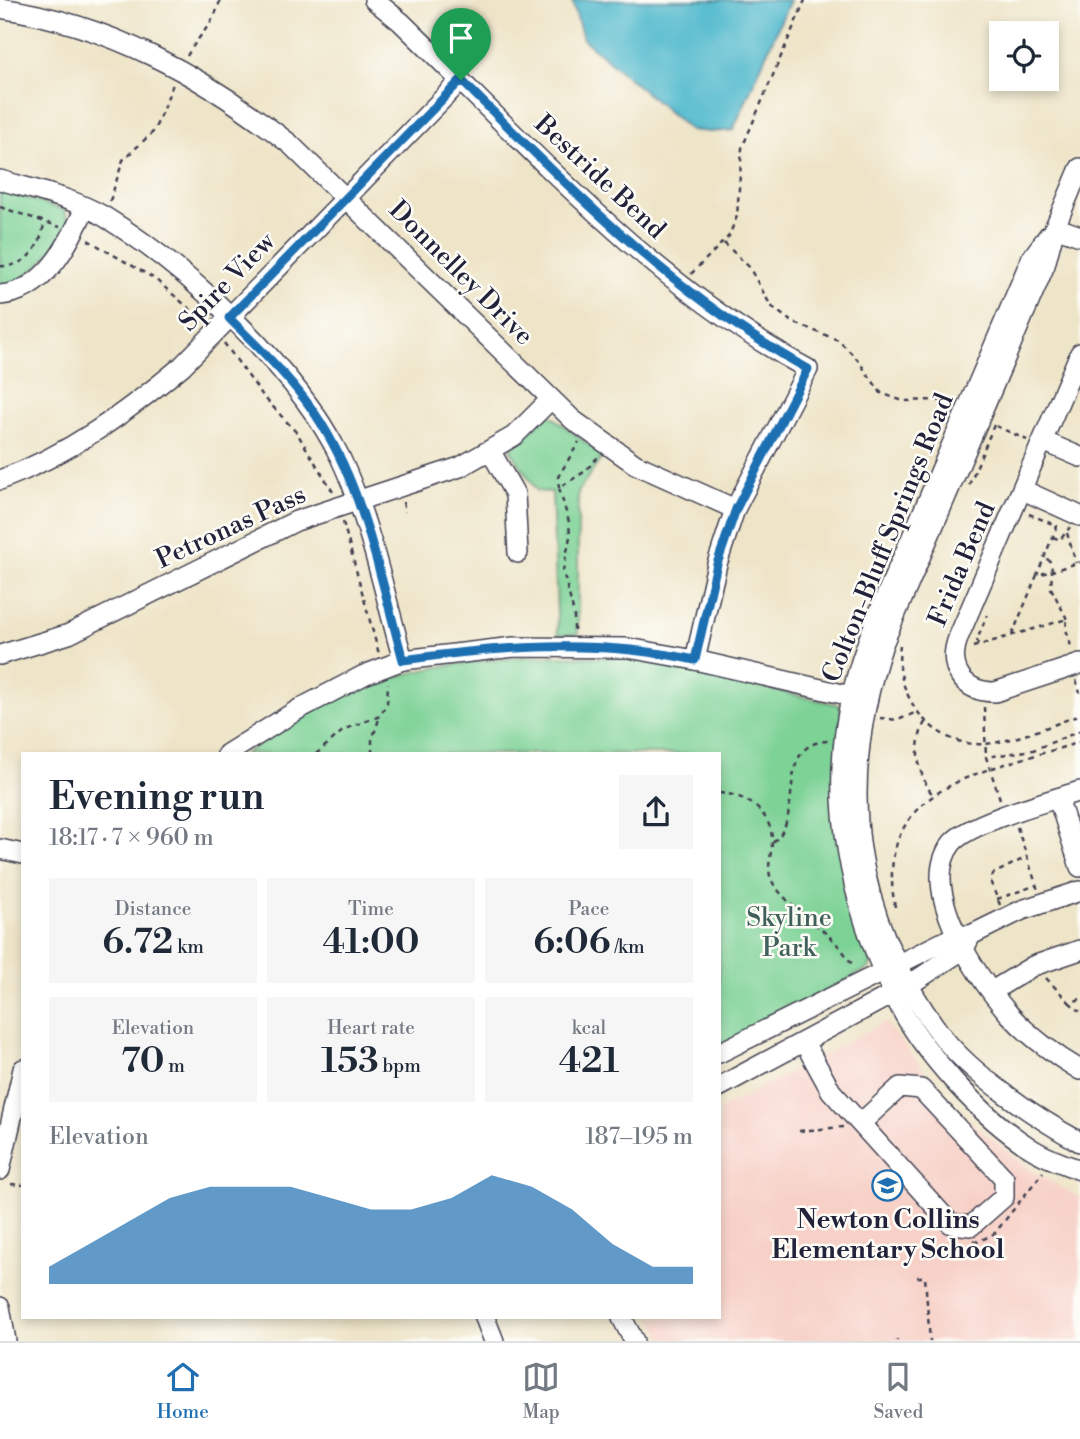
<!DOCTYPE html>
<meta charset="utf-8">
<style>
:root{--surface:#fff;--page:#f6f6f7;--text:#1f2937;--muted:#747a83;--line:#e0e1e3;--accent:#1f6fb2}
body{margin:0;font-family:"Libre Bodoni",serif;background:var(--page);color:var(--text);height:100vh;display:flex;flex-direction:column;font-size:26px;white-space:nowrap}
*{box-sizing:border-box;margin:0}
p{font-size:23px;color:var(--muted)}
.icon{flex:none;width:38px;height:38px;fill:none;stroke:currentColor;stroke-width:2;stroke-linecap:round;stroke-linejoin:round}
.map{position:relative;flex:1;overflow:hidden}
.sheet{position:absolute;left:21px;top:752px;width:700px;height:567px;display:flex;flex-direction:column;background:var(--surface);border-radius:0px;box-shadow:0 4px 10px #0003}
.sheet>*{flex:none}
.tools{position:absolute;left:989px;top:21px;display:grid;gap:14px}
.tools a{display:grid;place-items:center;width:70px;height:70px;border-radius:0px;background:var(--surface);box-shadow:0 4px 10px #0003;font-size:35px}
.pin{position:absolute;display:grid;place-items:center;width:60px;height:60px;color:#fff;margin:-72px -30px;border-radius:50% 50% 50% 0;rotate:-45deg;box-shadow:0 0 7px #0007}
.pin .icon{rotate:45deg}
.round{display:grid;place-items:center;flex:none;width:74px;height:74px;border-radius:0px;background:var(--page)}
.summary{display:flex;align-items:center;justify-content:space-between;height:119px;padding:0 28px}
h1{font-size:38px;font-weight:600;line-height:52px}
.stats{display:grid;grid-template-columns:repeat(3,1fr);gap:10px;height:119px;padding:7px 28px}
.stats div{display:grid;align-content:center;border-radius:0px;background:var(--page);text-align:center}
.stats b{font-size:35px;font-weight:600}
.stats small{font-size:19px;font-weight:400}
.stats p{font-size:19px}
.chart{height:196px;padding:14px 28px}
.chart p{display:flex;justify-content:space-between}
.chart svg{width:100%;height:126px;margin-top:7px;fill:var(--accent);opacity:.7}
.menu{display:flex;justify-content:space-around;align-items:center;height:98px;border-top:2px solid var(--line);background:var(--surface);font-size:19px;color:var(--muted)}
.menu a{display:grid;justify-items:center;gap:4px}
.menu .active{color:var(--accent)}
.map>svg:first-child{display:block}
</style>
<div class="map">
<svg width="1080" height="1341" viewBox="0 0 1080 1341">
<rect width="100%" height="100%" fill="#fdfcf7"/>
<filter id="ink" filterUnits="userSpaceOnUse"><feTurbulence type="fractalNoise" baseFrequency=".0143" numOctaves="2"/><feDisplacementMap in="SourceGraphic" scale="14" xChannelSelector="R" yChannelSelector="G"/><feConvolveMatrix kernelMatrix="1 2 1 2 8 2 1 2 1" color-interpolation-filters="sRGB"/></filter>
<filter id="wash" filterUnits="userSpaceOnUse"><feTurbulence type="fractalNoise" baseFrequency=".00686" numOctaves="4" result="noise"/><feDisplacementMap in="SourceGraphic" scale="28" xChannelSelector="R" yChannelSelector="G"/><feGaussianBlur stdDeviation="1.57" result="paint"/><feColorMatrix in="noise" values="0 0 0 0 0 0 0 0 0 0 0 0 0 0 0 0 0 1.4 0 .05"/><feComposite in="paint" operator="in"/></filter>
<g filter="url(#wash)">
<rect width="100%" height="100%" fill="#eee4c7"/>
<!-- built -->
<polygon fill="#f7d1c8" points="885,1022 958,1111 1033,1172 1080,1198 1080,1341 665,1341 651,1318 719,1318 719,1110"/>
<!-- green -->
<g fill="#7dd296" stroke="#507a68" stroke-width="2">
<path d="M 0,189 L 64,210 L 69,222 C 55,250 33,281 0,285 Z"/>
<polygon points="549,414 603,456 578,492 578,634 558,635 552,492 537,491 510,449"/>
<path d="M 545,656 L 632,658 L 840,705 L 871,965 L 868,969 L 719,1047 L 719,754 L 244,754 C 267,740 289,724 312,711 C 386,670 463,660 545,656 Z"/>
</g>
<!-- water -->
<polygon fill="#4eb8cc" stroke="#386d84" stroke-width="2" points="572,0 790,0 733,130 710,132 690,130 583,39"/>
</g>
<g filter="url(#ink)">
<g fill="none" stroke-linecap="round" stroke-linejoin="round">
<defs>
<g id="minor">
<path d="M 374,0 L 401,22 C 529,146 650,284 808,369 L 735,509 L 717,564 L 695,660"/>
<path d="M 0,8 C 109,24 204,76 290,144 L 573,420 L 635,464 L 735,509"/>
<path d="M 1080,168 L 1055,227 L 1045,265 L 883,644 C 836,785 851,915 942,1036 C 971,1074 1038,1119 1080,1142"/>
<path d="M 0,180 C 35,190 73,198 105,217 C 189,269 296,368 340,457 C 370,520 384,593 403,660"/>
<polyline points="1055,227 1080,236"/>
<path d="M 1048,236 L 1031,259 C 996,342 960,425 925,507 C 899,568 867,630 852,694 C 827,797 850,905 895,997 C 920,1050 982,1118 1032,1149 C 1046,1158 1064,1164 1080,1170"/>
<path d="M 0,295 C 45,292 69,244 85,208"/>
<path d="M 1080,353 L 958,638 C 947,668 963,692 995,692 L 1080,664"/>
<polyline points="1043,441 1080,457"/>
<polyline points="491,452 515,494 518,553"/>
<path d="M 0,480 C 68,455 127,412 182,366 L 461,80"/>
<polyline points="1023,490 1080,516"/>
<polyline points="0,655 69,634 296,521 460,467 514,436 551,399"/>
<polyline points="227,754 299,709 364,675 403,660 514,647 628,648 695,660 864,699"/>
<path d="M 1080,791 C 1052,800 970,822 952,843 C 916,889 978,978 1009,1014 C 1028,1035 1056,1056 1080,1070"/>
<polyline points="1058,798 1080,867"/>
<polyline points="0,849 23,854"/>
<polyline points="992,991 1033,966 1080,950"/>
<polyline points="804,1042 831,1091 951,1224 971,1226 1004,1197 1004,1178 921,1089 900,1087 861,1123"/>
<polyline points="719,1053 957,935 971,935 1022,910 1080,891"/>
<polyline points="719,1087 909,985 964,949 969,939"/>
<polyline points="0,1170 23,1069"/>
<polyline points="0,1307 6,1341"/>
<polyline points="485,1318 494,1341"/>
<polyline points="622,1318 634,1341"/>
</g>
</defs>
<!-- minor casing -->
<use href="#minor" stroke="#413f50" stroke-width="22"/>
<!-- path -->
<g stroke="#413f50" stroke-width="2.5" stroke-dasharray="5 5" stroke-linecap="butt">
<path d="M 187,56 C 198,36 215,23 220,0"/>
<polyline points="110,201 123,160 154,131 173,84"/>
<polyline points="0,207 60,227"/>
<polyline points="88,240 155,279 205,322"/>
<polyline points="724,243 749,267 771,306 792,322 838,340 857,359 881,393 903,401 937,400 952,403"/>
<path d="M 0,266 C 26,268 42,246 44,222"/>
<polyline points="691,274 729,236 737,216 742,148 805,0"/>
<polyline points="224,343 263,396 297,433 333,492"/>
<polyline points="996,426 1027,440"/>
<polyline points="969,485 994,425"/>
<polyline points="559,488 558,477 579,442"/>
<polyline points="403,502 405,512"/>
<polyline points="1029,514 1057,526 1037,575"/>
<polyline points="343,522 379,654"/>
<polyline points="1067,533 1076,563"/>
<polyline points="1053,537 1060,540 1070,527"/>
<polyline points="1067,619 1051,588 1052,571 1080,562"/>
<polyline points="574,630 574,614 563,571 570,537 569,522 559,488 584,472 598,457"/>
<polyline points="1012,635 1037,575 1052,571 1051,562 1044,557"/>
<path d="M 900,645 C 893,698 936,753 993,743 C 1022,738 1052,725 1080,715"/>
<polyline points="978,645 977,640 987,615"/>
<polyline points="973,647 1067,619 1066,629 1072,650"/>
<polyline points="1076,680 1080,693"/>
<polyline points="984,707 986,757"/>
<polyline points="880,718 898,720 917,712"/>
<path d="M 925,722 C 913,746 917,772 932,794"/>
<polyline points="316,754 345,729 380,716 387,703 388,683"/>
<polyline points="372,754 372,740 380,716"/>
<path d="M 719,793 C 745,794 770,811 772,838 C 773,856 763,869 775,886 C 799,919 831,927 854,968"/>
<polyline points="1000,799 986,757 1033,750 1080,731"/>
<polyline points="1017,827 1038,890"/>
<path d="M 773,842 C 806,818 773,743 828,741"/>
<polyline points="997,899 1037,885"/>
<polyline points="1000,905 991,883 993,874 1027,857"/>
<path d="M 895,907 C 871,781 992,771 1080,742"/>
<polyline points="1046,978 1070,1003"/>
<polyline points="1080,999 1070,1003 1080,1011"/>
<polyline points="799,1131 843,1127"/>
<polyline points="11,1184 23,1185"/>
<polyline points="974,1240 978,1242 995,1233 1043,1172"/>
<polyline points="917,1277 925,1277 930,1341"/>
<polyline points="897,1341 897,1340"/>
</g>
<!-- minor -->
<use href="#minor" stroke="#fff" stroke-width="19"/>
</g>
</g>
<g fill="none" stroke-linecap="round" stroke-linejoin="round" filter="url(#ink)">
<defs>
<path id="route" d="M 461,80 C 569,187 674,296 808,369 L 736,509 L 717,564 L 695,660 C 598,639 501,646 403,660 C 381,581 365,493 321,423 C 297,384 261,350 229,318 Z"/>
</defs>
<!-- route casing -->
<use href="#route" stroke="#fff" stroke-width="14"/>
<!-- route -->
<use href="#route" stroke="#1f6fb2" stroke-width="9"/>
</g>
<!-- icons -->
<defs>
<symbol id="school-ring" viewBox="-11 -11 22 22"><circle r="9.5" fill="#fdfcf7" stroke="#1f6fb2" stroke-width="1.5"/><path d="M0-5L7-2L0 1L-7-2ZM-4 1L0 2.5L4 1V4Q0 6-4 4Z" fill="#1f6fb2"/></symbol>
</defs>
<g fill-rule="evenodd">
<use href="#school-ring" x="870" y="1168" width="35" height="35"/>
</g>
<g text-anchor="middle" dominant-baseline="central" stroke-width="5" stroke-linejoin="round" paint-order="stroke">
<!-- street labels -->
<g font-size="26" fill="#22223b" stroke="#fdfcf7">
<text transform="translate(600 177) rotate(43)">Bestride Bend</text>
<text transform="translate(461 273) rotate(45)">Donnelley Drive</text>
<text transform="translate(227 282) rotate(-46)">Spire View</text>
<text transform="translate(231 527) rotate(-25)">Petronas Pass</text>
<text transform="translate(888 538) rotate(-68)">Colton-Bluff Springs Road</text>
<text transform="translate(962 564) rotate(-67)">Frida Bend</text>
</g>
<!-- park labels -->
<g font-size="26" fill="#42605b" stroke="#fdfcf7">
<text x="789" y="918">Skyline<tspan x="789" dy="30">Park</tspan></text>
</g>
<!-- poi labels -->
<g font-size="26" font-weight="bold" fill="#22223b" stroke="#fdfcf7">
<text x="888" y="1220">Newton Collins<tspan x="888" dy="30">Elementary School</tspan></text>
</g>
</g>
</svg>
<div class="tools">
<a><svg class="icon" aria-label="locate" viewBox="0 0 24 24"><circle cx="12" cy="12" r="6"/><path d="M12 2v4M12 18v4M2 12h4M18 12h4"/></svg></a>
</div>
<div class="pin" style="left:461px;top:80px;background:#1e9e55"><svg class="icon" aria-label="arrive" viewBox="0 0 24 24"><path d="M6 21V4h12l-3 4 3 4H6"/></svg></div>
<section class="sheet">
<div class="summary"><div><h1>Evening run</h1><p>18:17 · 7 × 960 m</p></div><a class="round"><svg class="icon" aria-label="share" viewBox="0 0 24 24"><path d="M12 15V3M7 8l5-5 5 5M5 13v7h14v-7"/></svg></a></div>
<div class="stats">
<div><p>Distance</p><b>6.72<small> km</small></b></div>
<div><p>Time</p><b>41:00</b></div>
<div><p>Pace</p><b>6:06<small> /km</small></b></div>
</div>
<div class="stats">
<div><p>Elevation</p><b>70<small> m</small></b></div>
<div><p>Heart rate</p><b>153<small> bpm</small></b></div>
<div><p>kcal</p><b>421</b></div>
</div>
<div class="chart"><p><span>Elevation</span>187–195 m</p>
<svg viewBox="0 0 160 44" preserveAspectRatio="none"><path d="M0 44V38L10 30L20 22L30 14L40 10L50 10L60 10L70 14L80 18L90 18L100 14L110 6L120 10L130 18L140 30L150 38L160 38V44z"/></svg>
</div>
</section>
</div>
<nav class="menu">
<a class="active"><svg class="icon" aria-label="home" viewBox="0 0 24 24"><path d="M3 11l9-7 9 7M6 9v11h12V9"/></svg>Home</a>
<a><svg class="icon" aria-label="map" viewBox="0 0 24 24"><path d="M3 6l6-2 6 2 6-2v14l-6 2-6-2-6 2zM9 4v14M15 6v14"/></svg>Map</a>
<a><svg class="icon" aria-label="saved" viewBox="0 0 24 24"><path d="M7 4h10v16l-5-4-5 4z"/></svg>Saved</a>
</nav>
